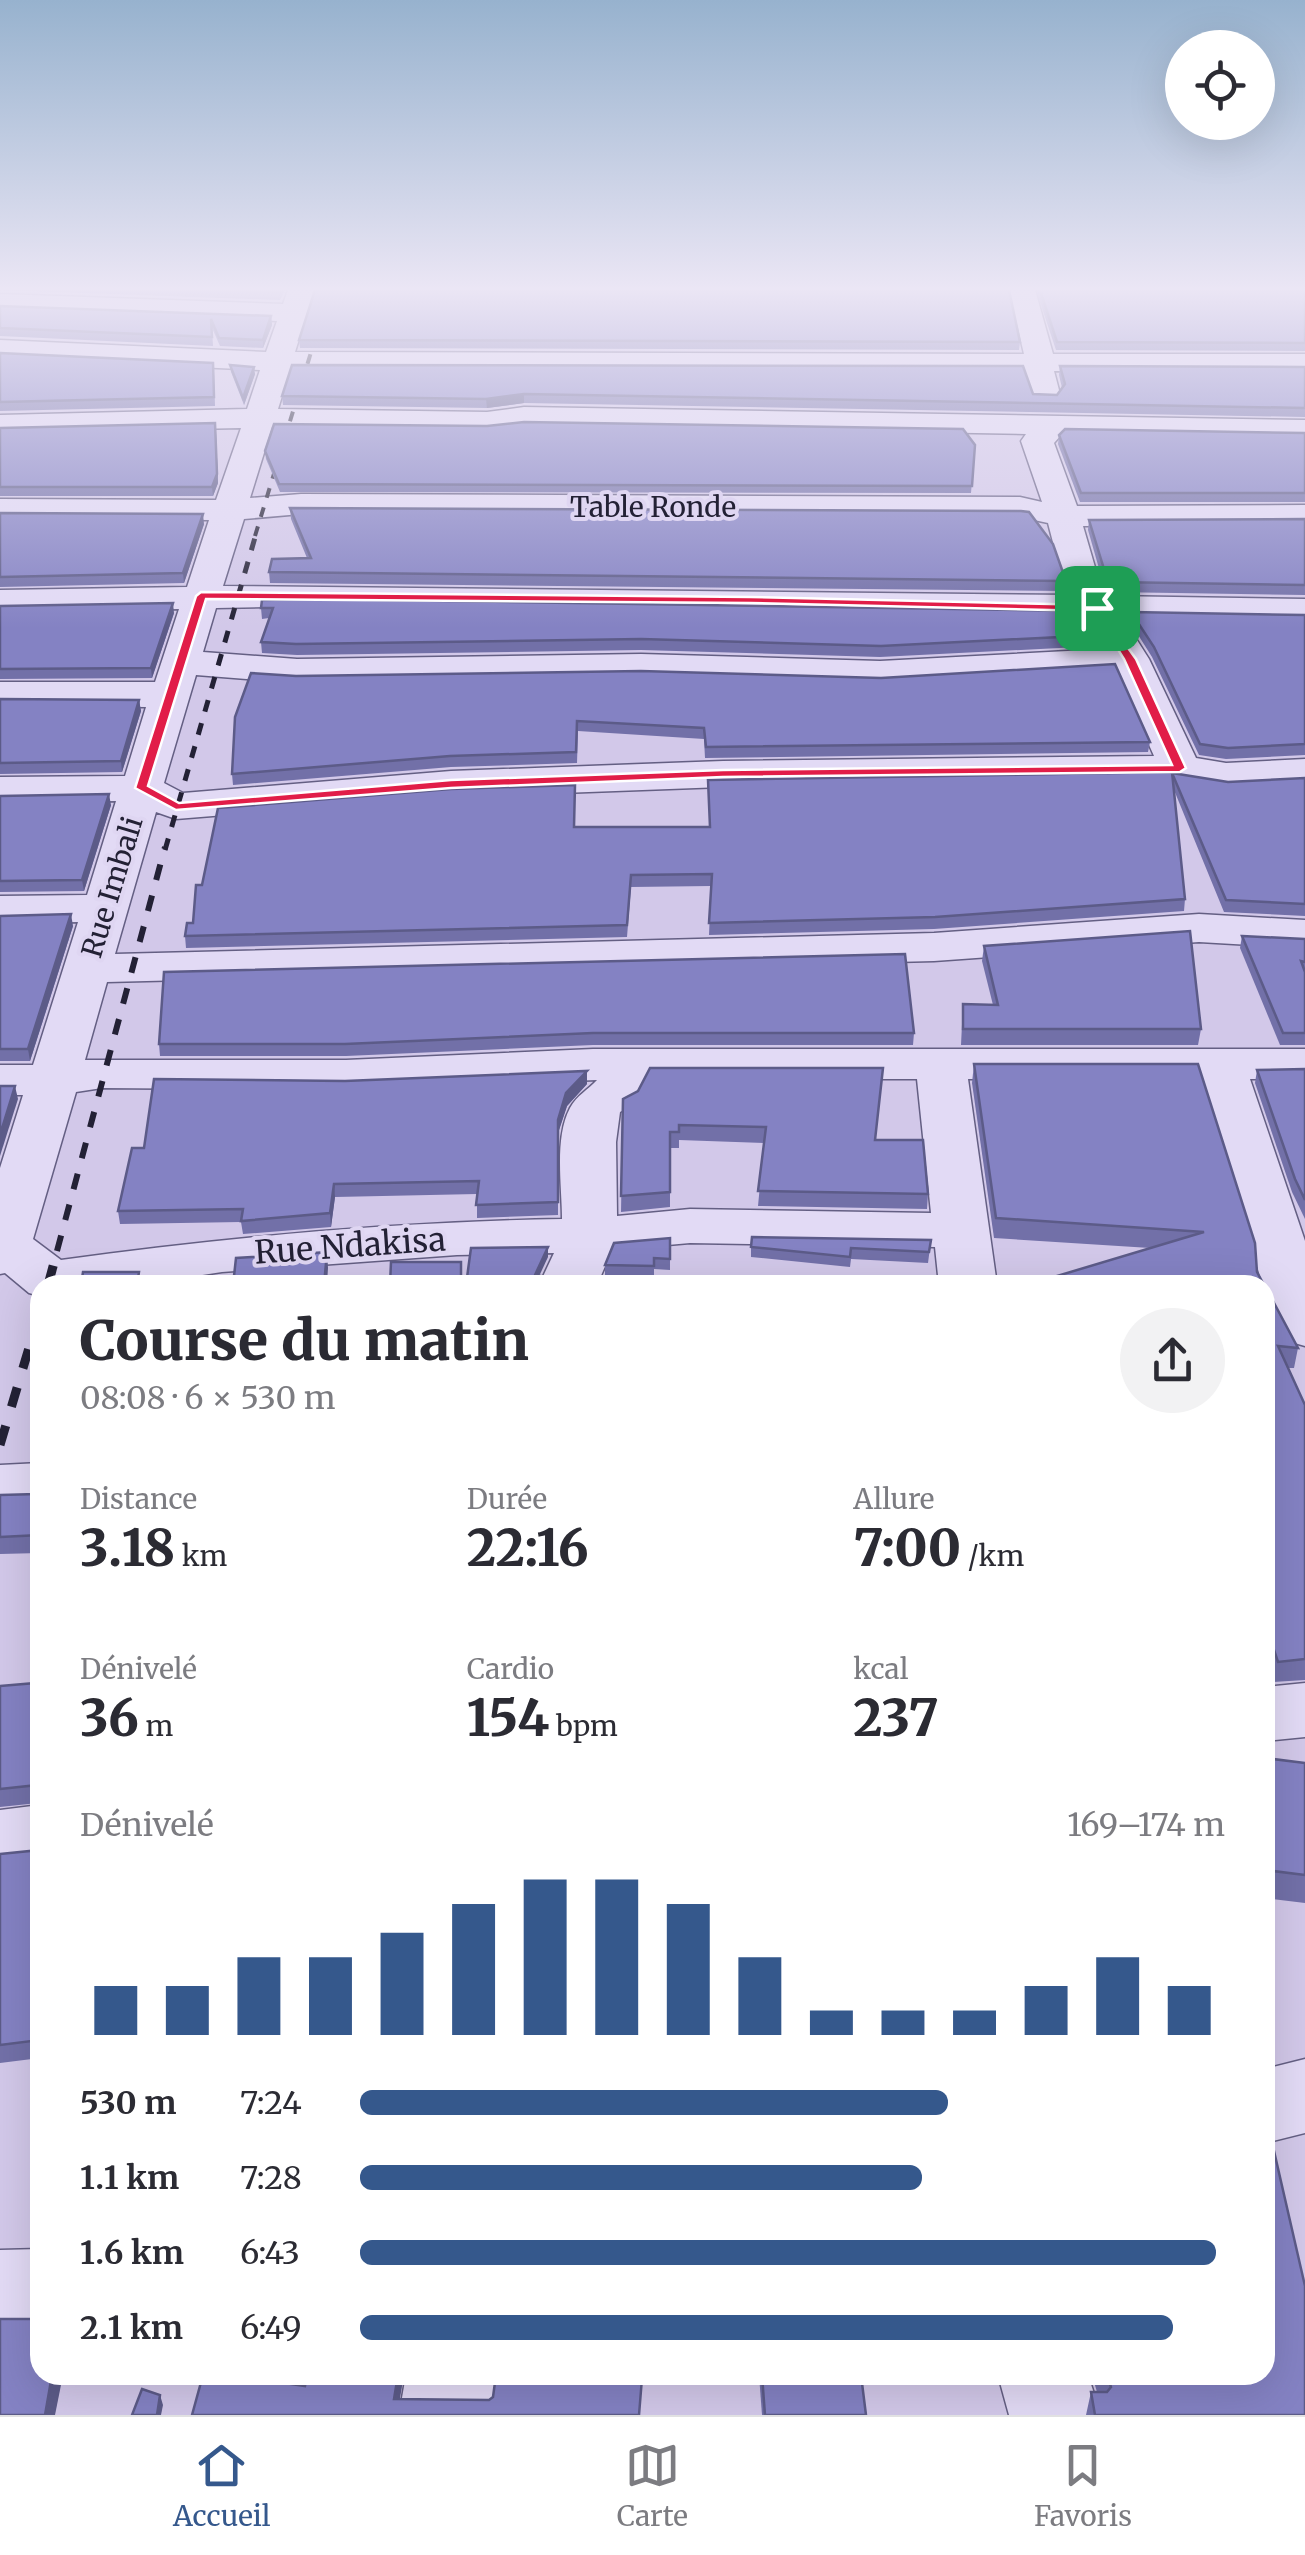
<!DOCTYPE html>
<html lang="fr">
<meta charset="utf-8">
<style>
:root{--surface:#fff;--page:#f2f2f3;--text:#2b2b33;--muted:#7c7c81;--line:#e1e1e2;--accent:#35588c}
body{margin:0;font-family:Merriweather,serif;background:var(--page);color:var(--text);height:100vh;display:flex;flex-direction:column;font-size:38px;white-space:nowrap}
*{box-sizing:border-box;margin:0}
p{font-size:32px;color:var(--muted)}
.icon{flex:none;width:55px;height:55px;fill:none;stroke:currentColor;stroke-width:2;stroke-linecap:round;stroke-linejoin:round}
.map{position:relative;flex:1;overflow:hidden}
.details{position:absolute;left:30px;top:1275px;width:1245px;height:1110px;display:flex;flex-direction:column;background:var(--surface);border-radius:30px;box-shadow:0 10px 40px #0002}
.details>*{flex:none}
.fabs{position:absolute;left:1165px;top:30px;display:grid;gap:20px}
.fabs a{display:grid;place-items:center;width:110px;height:110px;border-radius:50%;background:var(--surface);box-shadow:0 10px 40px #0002;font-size:50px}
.pin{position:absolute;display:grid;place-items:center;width:85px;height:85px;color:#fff;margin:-42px;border-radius:20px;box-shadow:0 5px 15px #0006}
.round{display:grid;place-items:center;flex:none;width:105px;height:105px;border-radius:52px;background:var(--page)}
.summary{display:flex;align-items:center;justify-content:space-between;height:170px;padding:0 50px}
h1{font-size:55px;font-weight:800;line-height:75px}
.stats{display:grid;grid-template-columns:repeat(3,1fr);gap:15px;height:170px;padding:10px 50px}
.stats div{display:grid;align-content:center}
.stats b{font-size:50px;font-weight:800}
.stats small{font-size:28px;font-weight:400}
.stats p{font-size:28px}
.chart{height:280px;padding:20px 50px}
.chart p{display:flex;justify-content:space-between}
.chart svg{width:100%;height:180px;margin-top:10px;stroke:var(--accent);stroke-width:6}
ul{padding:0 50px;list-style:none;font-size:32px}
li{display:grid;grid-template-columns:160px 120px 1fr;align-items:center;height:75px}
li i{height:25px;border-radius:12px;background:var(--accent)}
.menu{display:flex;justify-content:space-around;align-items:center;height:140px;border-top:2px solid var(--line);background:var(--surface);font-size:28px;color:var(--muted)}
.menu a{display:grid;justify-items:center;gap:5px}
.menu .active{color:var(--accent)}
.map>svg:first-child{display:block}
</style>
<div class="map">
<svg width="1305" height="2415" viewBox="0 0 1305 2415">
<rect width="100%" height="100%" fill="#d2c8e9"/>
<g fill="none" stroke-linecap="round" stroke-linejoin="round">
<defs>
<g id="minor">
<path d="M 288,290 L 314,290 L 295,352 L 1024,354 L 1009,290 L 1035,290 L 1053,354 L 1305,354 L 1305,372 L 1054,371 L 1060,394 L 1056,400 L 1034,400 L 1025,371 L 290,370 L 278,409 L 487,412 L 524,407 L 1305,420 L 1305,438 L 1062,434 L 1054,443 L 1077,506 L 1305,505 L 1305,525 L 1083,526 L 1099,581 L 1109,596 L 1305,599 L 1305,621 L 1123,618 L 1149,659 L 1196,758 L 1226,763 L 1305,759 L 1305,785 L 1226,789 L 1180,780 L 723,787 L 451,797 L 176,819 L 156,812 L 115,954 L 934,933 L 1199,914 L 1305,920 L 1305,948 L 1199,942 L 934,961 L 107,982 L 85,1060 L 346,1060 L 593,1049 L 1305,1049 L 1305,1079 L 1250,1079 L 1305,1241 L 1305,1346 L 1284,1340 L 1276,1327 L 1198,1079 L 968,1079 L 997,1285 L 939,1285 L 935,1247 L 690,1243 L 612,1250 L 597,1285 L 539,1285 L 554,1253 L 457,1255 L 222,1272 L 137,1285 L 40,1285 L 40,1296 L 29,1293 L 5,1273 L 0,1274 L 0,1168 L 23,1095 L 0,1095 L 0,1065 L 33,1065 L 78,922 L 0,924 L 0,896 L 87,895 L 116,801 L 0,803 L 0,777 L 125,776 L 146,707 L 0,706 L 0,682 L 155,682 L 179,609 L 0,612 L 0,590 L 187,587 L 209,520 L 0,519 L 0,499 L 216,500 L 241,428 L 0,433 L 0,415 L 247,409 L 260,370 L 0,358 L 0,340 L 266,352 L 277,321 L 0,310 L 0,294 L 283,304 ZM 524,425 L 1026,434 L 1021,441 L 1042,502 L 1020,497 L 301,494 L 250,498 L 272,427 L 487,430 ZM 301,514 L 1020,517 L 1048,523 L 1063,581 L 1072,595 L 223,586 L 244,519 ZM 316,606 L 1086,618 L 1105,649 L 880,661 L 641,654 L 297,659 L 203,652 L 216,608 ZM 1116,671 L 1154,756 L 723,761 L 451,771 L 183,793 L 164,783 L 196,675 L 297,683 L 641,678 L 880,685 ZM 648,1079 L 917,1079 L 931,1213 L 690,1209 L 617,1216 L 616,1142 L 620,1112 L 635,1104 ZM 597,1080 C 588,1090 577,1095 570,1108 C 554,1138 562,1186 562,1219 C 394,1222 227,1237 61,1260 L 33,1239 L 76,1092 L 102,1088 L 346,1090 Z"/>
<polygon points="40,1463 40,1507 0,1509 0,1465"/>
<polygon points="1305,1683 1305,1737 1265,1741 1265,1687"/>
<polygon points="40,1805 40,1865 0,1870 0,1810"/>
<polygon points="1305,2059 1305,2133 1265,2143 1265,2069"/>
<polygon points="40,2249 40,2333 0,2336 0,2250"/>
<polygon points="406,2375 496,2375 491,2415 399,2415"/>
<polygon points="998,2375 1088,2375 1101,2415 1009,2415"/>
</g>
</defs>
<!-- minor casing -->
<use href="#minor" stroke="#645f83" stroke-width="3"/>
<!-- minor -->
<use href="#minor" fill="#e2daf5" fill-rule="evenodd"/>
<!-- rail-far3 -->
<polyline stroke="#232135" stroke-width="4" stroke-dasharray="10 10" stroke-linecap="butt" points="255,536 330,290"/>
<!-- rail-far2 -->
<polyline stroke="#232135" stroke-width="5" stroke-dasharray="12 12" stroke-linecap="butt" points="165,850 256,534"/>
<!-- rail-far1 -->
<polyline stroke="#232135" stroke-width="6" stroke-dasharray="16 16" stroke-linecap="butt" points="57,1251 165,847"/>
<!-- rail -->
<g stroke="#232135" stroke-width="9" stroke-dasharray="20 20" stroke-linecap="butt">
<polyline points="48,1285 58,1248"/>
<polyline points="0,1445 40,1311"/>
</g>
</g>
<!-- wall -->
<g fill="#7270a8">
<polygon points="0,290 285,290 280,300"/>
<polygon points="1036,290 1305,290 1305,351 1056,350"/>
<polygon points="0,306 271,316 272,325 263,348 220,346 212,328 213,346 0,336"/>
<polygon points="299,340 1020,342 1019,350 300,348"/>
<polygon points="0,353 214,372 215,406 0,411"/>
<polygon points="230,365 255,374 244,405 231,372"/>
<polygon points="292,365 1057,395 1062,388 1059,375 1060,366 1305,367 1305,417 524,403 487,408 283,405 282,396"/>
<polygon points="0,428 216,432 218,483 213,496 0,496"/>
<polygon points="1305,433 1305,502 1080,502 1058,444 1059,435"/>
<polygon points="975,445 971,493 280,492 266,459 265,451"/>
<polygon points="290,508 1066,581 1065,591 270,583 269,572 307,558 291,519"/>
<polygon points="0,513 204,524 184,583 0,587"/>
<polygon points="1305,519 1305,595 1111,592 1102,579 1088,530 1089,520"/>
<polygon points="0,606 174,613 152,678 0,679"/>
<polygon points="261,608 1100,635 1098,646 880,657 641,650 297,655 262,653 261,642 269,618 262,619"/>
<polygon points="1131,612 1305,615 1305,755 1226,759 1199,755 1152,657 1130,622"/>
<polygon points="251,673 1150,742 1148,752 705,758 704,739 578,731 577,763 451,767 233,785 232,774"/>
<polygon points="0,699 139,700 141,711 122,772 0,774"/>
<polygon points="1172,773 1228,782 1305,778 1305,916 1224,912 1174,790 1185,899 1184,911 934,929 709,935 711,886 631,887 627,937 186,948 185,936 193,923 574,827 710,827 708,780"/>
<polygon points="0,796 111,805 84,891 0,892"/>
<polygon points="0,916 73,926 30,1061 0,1061"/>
<polygon points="1242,936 1305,939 1305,1045 1280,1045 1240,948"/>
<polygon points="984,946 1201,1029 1198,1045 961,1045 963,1004 993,1005 982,961"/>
<polygon points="164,972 914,1033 913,1045 593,1045 346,1056 160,1056 159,1044"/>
<polygon points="974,1064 1255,1243 1150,1248 994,1238 972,1083"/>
<polygon points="1305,1069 1305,1219 1292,1192 1255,1083 1257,1070"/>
<polygon points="587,1084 567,1106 558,1133 558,1215 477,1218 477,1194 335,1197 331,1227 243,1234 241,1222 120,1224 118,1211 144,1148"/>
<polygon points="623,1099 876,1140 928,1194 927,1209 758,1206 764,1143 679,1140 679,1148 670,1148 670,1207 621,1212"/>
<polygon points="670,1238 670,1270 654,1269 654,1277 605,1275 605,1265"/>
<polygon points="931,1240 928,1263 851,1259 850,1267 751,1257 751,1247"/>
<polygon points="1265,1286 1298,1348 1294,1368 1288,1368 1305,1405 1305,1680 1273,1682 1267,1665 1265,1665"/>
<polygon points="40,1480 40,1553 0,1554 0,1495 37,1494"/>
<polygon points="40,1655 40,2058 0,2063 0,1854 39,1850 38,1803 0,1807 0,1686 35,1683"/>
<polygon points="1265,1758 1305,1763 1305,1903 1265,1898"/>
<polygon points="759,2375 861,2375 866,2415 762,2415"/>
<polygon points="1092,2375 1265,2375 1305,2415 1086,2415 1091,2392 1097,2392"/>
</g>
<!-- shaded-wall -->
<g fill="#5c5b88">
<polygon points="271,316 272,325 263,348 263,340"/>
<polygon points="254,367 255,374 244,405 243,398"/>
<polygon points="524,394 524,403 487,408 486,399"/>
<polygon points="216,432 218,483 213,496 212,487"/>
<polygon points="203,514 204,524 184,583 183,573"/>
<polygon points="173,603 174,613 152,678 151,668"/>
<polygon points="139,700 141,711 122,772 121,761"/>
<polygon points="109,794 111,805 84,891 82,880"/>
<polygon points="71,914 73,926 30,1061 28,1049"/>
<polygon points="587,1071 587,1084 567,1106 558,1133 558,1215 558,1120 566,1093"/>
<polygon points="15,1086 18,1099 0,1156 0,1135"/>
<polygon points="334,1184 335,1197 331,1227 330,1213"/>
<polygon points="548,1247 548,1257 535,1285 535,1275"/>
<polygon points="327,1252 328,1268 327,1285 324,1285"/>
<polygon points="52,2375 63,2375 55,2415 45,2415"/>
<polygon points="398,2375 404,2375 397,2415 394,2399"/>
<polygon points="160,2395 163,2405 161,2415 157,2415"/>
</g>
<!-- building -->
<g fill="#8482c3" stroke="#5c5b88" stroke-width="2.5">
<polygon points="216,290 281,290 280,292"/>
<polygon points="315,290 1009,290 1020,342 299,340"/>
<polygon points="1040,290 1305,290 1305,343 1057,342"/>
<polygon points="0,306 271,316 263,340 219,338 211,319 212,337 0,328"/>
<polygon points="0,353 213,363 214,397 0,402"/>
<polygon points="230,365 254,367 243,398"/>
<polygon points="292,365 1023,366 1033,394 1057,395 1065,384 1060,366 1305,367 1305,408 524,394 486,399 282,396"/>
<polygon points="524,422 963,429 975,445 972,486 279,484 265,451 274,424 487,426"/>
<polygon points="215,423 217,474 212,487 0,487 0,428"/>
<polygon points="1065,429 1305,433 1305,493 1081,493 1059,435"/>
<polygon points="290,508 1021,511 1029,512 1053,544 1066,581 269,572 272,559 311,558"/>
<polygon points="0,513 203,514 183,573 0,577"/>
<polygon points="1305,519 1305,585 1112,582 1104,569 1089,520"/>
<polygon points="315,599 1085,611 1100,635 881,646 641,639 296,644 261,642 273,608 261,608 262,600"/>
<polygon points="173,603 151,668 0,669 0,606"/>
<polygon points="1131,612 1305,615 1305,744 1228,748 1200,744 1154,647"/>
<polygon points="1115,664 1150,742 706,747 704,728 577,721 576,752 450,756 232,774 235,717 251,673 296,676 641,671 881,678"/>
<polygon points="0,699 139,700 121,761 0,763"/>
<polygon points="1172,772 1185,899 935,917 709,923 712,874 631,875 627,925 185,936 187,923 193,923 196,885 202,885 218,808 451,789 575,785 574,827 710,827 708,780"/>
<polygon points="1172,773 1228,782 1305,778 1305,904 1226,900"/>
<polygon points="109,794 82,880 0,881 0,796"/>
<polygon points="71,914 28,1049 0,1049 0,916"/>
<polygon points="1190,931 1201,1029 963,1029 963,1004 998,1005 984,946"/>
<polygon points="1242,936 1305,939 1305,962 1301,961 1305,972 1305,1033 1283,1033"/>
<polygon points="905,954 914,1033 593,1033 345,1044 159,1044 164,972"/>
<polygon points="974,1064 1198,1064 1255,1243 1257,1272 1264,1285 1027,1285 1204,1232 996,1218"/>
<polygon points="650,1068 883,1068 875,1140 923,1140 928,1194 758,1191 766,1127 679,1125 679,1132 670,1132 670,1192 621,1196 623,1099 638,1091"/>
<polygon points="1305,1069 1305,1200 1295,1179 1257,1070"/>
<polygon points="587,1071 566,1093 558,1120 558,1202 476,1205 479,1181 334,1184 330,1213 241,1221 243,1209 118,1211 132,1148 144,1148 154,1079 345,1081"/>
<polygon points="0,1086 15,1086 0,1135"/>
<polygon points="752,1237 931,1240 929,1252 851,1248 850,1257 751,1247"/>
<polygon points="670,1238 670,1259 654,1258 654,1266 605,1265 614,1243"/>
<polygon points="548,1247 535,1275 552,1278 551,1285 466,1285 471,1248"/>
<polygon points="327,1252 324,1285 233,1285 236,1258"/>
<polygon points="391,1262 461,1262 461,1285 390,1285"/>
<polygon points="83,1272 139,1272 137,1285 81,1285"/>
<polygon points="1265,1286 1298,1348 1278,1346 1305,1405 1305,1659 1278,1662 1272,1644 1265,1645"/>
<polygon points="40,1480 40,1535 0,1537 0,1495 37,1494"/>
<polygon points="40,1655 40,2040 0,2045 0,1854 39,1850 38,1785 0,1789 0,1686 35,1683"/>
<polygon points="1265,1758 1305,1763 1305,1875 1265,1870"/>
<polygon points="1265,2151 1274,2151 1305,2286 1305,2415 1095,2415 1091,2392 1107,2392 1111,2387 1107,2375 1265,2375"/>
<polygon points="0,2319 40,2319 40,2375 52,2375 45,2415 0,2415"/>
<polygon points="203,2375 231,2375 305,2386 307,2375 398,2375 394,2399 489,2400 493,2397 496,2375 605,2375 642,2378 639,2415 192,2415"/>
<polygon points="762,2375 861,2375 866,2415 765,2415"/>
<polygon points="142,2389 160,2395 157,2415 132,2415"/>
</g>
<!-- sky -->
<linearGradient id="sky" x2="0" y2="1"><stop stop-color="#97b2ce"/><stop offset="0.46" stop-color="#ebe6f5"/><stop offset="1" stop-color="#ebe6f5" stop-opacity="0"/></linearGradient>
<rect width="1305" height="628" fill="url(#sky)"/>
<!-- route -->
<path fill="#e11d48" stroke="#fff" stroke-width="2.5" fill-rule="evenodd" d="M 201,592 L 750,597 L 1097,605 L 1136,659 L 1186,768 L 1180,772 L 723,777 L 451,788 L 176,810 L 135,788 L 196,596 ZM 206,599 L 750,603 L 1094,611 L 1124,659 L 1172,765 L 723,770 L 451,780 L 179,803 L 148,786 Z"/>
<g text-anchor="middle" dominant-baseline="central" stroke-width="8" stroke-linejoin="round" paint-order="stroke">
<!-- far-street labels -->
<g font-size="28" fill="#232135" stroke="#dfd6f2">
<text x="653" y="507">Table Ronde</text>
<text transform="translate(112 887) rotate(-73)">Rue Imbali</text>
</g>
<!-- street labels -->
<g font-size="32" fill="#232135" stroke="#dfd6f2">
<text transform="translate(350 1246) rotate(-4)">Rue Ndakisa</text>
</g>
</g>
</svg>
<div class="fabs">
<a><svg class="icon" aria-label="locate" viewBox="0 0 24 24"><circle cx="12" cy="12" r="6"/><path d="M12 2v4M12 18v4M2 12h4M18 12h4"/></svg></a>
</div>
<div class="pin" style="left:1097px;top:608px;background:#1e9e55"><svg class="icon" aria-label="arrive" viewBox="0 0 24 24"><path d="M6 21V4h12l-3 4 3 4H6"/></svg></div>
<section class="details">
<div class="summary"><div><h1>Course du matin</h1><p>08:08 · 6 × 530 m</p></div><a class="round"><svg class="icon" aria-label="share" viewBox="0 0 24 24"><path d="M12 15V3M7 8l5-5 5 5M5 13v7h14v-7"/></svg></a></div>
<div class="stats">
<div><p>Distance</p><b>3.18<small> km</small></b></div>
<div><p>Durée</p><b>22:16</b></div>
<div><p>Allure</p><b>7:00<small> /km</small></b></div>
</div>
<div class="stats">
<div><p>Dénivelé</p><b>36<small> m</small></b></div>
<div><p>Cardio</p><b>154<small> bpm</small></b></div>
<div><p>kcal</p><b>237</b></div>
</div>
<div class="chart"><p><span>Dénivelé</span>169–174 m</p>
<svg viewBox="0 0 160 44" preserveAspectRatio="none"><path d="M5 44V32M15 44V32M25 44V25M35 44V25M45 44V19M55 44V12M65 44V6M75 44V6M85 44V12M95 44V25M105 44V38M115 44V38M125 44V38M135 44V32M145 44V25M155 44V32"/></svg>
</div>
<ul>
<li><b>530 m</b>7:24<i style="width:68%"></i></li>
<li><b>1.1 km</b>7:28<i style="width:65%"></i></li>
<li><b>1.6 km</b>6:43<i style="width:99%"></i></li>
<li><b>2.1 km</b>6:49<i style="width:94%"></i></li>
</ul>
</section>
</div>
<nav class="menu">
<a class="active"><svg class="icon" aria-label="home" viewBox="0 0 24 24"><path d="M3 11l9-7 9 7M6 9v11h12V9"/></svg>Accueil</a>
<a><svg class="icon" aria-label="map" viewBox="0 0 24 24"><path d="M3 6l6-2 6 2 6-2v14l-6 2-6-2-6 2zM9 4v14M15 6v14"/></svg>Carte</a>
<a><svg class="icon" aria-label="saved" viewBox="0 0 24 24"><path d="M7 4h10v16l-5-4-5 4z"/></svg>Favoris</a>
</nav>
